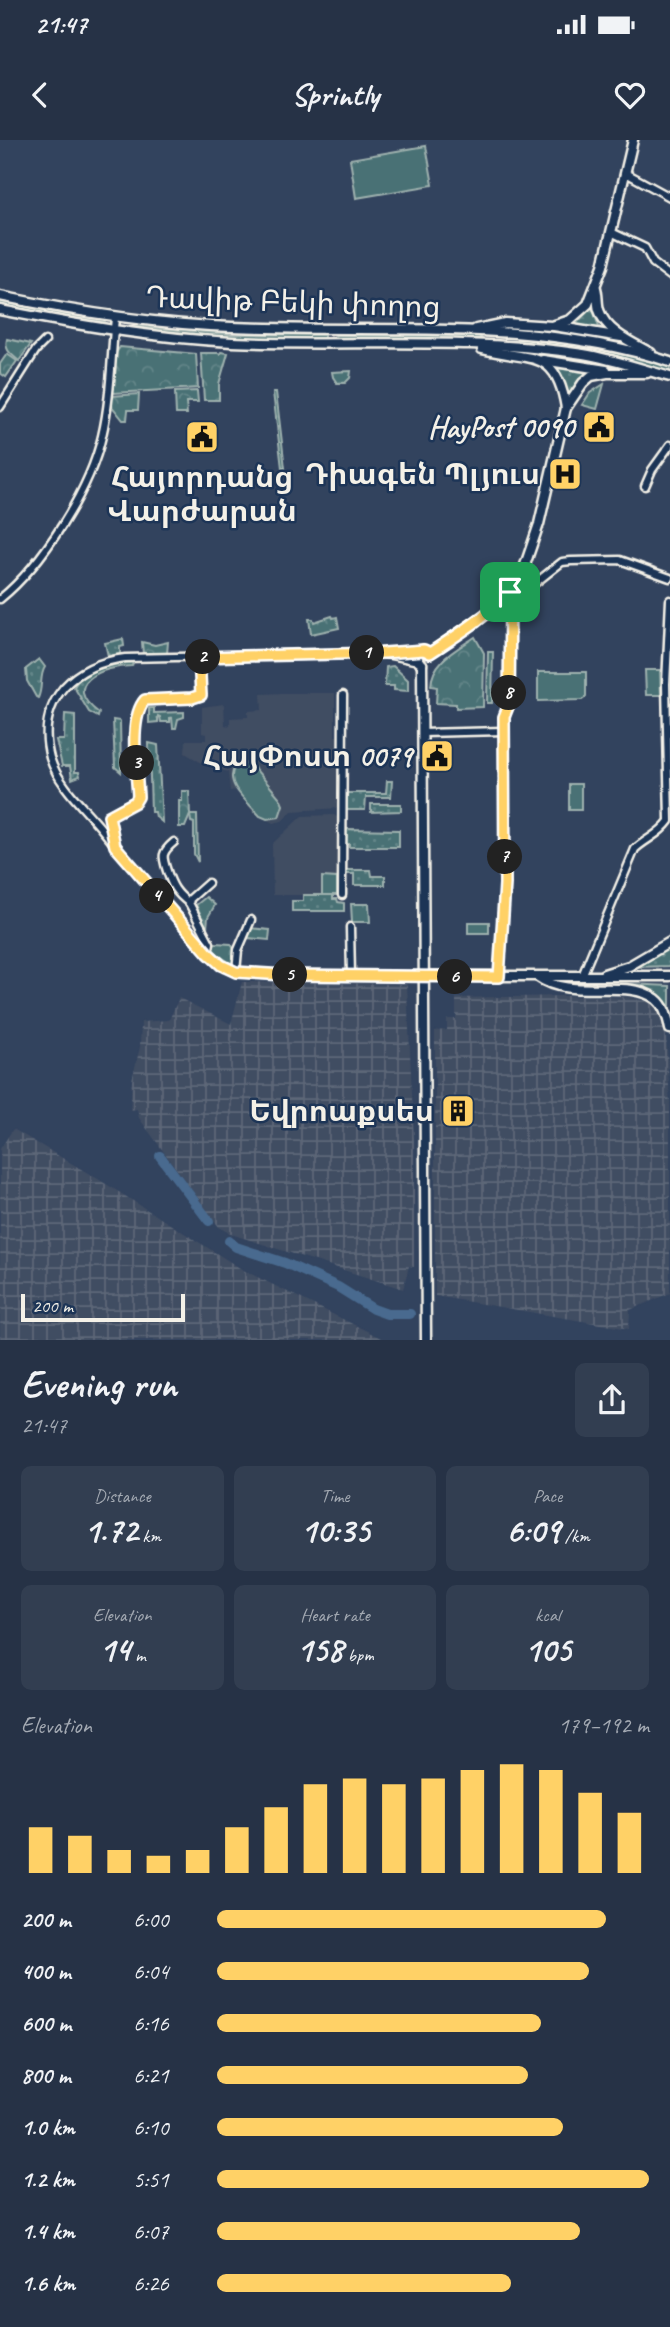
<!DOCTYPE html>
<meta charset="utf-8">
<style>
:root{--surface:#263246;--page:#323e51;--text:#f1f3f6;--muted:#a4aab3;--accent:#ffd166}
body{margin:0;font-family:Caveat,"Noto Sans Armenian",sans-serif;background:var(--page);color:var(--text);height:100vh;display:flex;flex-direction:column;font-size:26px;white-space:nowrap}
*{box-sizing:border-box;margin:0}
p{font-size:23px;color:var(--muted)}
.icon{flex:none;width:38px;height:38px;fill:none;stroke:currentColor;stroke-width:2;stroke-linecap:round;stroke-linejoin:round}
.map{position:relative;height:1200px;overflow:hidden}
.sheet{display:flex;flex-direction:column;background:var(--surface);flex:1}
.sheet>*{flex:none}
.scale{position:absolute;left:21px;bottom:18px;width:164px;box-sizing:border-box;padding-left:7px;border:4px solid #f4f1e8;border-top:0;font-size:19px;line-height:24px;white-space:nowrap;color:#f4f1e8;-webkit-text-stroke:5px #1d3557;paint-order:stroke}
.pin{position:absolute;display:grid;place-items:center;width:60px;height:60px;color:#fff;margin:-30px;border-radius:14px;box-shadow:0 4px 10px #0006}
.km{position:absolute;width:35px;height:35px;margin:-18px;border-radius:50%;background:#222;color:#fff;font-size:19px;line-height:35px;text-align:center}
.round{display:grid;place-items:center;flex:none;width:74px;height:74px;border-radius:10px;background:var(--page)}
.head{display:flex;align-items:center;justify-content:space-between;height:119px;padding:0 21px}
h1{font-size:38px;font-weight:700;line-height:52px}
.metrics{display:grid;grid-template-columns:repeat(3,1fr);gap:10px;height:119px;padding:7px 21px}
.metrics div{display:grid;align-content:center;border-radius:10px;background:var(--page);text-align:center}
.metrics b{font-size:35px;font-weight:700}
.metrics small{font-size:19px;font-weight:400}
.metrics p{font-size:19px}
.chart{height:196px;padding:14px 21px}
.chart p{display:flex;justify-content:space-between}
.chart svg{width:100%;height:126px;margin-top:7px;stroke:var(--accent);stroke-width:6}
ul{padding:0 21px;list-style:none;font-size:23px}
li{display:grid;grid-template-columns:112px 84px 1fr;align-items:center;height:52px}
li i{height:18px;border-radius:9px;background:var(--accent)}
.status{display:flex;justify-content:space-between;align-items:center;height:49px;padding:0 35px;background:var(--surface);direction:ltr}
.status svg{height:19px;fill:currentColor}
header{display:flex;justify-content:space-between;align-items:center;height:91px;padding:0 21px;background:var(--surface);font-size:32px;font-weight:700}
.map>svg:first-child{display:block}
</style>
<div class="status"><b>21:47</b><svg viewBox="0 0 49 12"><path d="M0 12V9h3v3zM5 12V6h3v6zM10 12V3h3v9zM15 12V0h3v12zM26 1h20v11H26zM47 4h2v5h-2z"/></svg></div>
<header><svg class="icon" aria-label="back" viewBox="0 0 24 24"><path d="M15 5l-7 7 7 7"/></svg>Sprintly<svg class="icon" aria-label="heart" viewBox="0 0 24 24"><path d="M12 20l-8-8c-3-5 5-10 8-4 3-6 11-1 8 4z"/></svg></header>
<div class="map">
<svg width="670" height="1200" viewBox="0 0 670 1200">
<defs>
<pattern id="industrial-grid" width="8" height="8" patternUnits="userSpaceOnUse" patternTransform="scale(1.75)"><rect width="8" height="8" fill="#414d62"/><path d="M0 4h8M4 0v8" fill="none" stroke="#5d6778"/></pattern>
<pattern id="grass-dots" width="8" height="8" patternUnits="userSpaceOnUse" patternTransform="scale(1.75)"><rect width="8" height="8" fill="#497175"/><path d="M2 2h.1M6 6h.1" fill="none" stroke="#648689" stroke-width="1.8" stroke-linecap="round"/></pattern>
<pattern id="park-crowns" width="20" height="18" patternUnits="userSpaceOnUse" patternTransform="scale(1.75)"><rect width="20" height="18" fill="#497175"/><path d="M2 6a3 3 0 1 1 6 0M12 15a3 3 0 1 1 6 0" fill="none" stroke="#648689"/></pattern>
</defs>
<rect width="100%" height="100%" fill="#32435e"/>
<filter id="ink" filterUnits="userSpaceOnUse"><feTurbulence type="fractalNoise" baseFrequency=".0143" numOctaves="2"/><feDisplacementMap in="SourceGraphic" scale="14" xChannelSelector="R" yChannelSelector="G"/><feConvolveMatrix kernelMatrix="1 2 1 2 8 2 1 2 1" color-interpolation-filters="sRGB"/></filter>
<g filter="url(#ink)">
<!-- built -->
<g fill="#414d62">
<polygon points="284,553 335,553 335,596 341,597 340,668 292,671 282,681 273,683 253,672 237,650 230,651 228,632 207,626 185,613 186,600 206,600 206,594 202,593 202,567 224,564 225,585 230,586 230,578 248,577 248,571 262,570 261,554"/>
<polygon points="334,675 337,677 337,755 273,755 272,704 302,676"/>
</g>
<!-- industrial -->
<g fill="url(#industrial-grid)">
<polygon points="242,842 407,844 414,1001 414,1127 409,1126 403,1149 231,1094 219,1087 139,978 137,969 130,970 132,940 140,907 141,882 169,880 179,858 231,884"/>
<polygon points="564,856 627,857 654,863 661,872 666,890 670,965 670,1153 630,1170 629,1189 435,1156 435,891 447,890 447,879 456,879 456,858"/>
<polygon points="13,989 98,1039 243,1130 385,1200 0,1200 0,1009"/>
</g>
<!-- grass -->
<g fill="url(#grass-dots)" stroke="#9eb1ae" stroke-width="2">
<polygon points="0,162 105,182 105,186 0,166"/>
<polygon points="592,167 600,190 575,185"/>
<polygon points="129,186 229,194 324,195 324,199 261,199 129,190"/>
<polygon points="517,186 549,188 631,205 630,207 517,189"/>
<polygon points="337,195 479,196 482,199 336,199 334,197"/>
<path d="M 518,197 C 570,203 620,212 670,227 L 670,232 L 576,209 L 518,201 Z"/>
<polygon points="517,209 563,215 621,227 621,229 516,214"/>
<polygon points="557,228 590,233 568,259 564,242"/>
<polygon points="273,252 276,252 285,328 282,328"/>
<polygon points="123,499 124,506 120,507 120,514 108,516 105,503"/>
<polygon points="488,512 493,512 492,563 487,563"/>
<path d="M 39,519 L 45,527 C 39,536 43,548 38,558 L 36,557 L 27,541 L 26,529 Z"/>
<path d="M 133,522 L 132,526 C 102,526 59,544 99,573 L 98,577 L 89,572 L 74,547 C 82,530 115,524 133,522 Z"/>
<polygon points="393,526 408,540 408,551 394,550 394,546 385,546 386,527"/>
<polygon points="149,568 154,568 154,573 184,572 184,577 178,579 176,588 173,588 172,578 170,578 170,582 161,582 160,577 158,576 158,582 149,583"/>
<polygon points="65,574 75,575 75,632 79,632 80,636 72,639 70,626 62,626 56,600 64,600"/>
<polygon points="113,580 120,581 121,632 115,627"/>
<polygon points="149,603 158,605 162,682 156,677 155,672 151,672"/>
<polygon points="387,641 392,641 391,657 366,657 365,670 344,670 344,653 386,653"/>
<polygon points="371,664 401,664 401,671 371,672"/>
<polygon points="190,675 197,675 198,722 194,714 194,683 191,682"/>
<polygon points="346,689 399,690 399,707 349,707 349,704 346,704"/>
<polygon points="346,730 371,730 372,736 385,736 385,745 354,745 354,734 346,734"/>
<polygon points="303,755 333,755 333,759 337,759 338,762 344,763 344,771 292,771 292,761 303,761"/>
<polygon points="670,806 670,826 634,827"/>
<path d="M 629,844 L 670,846 L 670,872 C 658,846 645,854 629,844 Z"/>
</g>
<!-- park -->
<g fill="url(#park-crowns)" stroke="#9eb1ae" stroke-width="2">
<path d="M 7,199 L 31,204 L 19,221 C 11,214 4,210 7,199 Z"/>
<polygon points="120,207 196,214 198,248 113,253 116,213"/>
<polygon points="221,212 228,213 219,244 219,260 204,260 201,213 218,213 220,214"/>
<polygon points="7,214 17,221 6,237 0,233 0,224"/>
<polygon points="351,231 350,238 345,243 337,243 333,237 332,232"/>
<polygon points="604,244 597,269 582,265 590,253"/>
<polygon points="197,251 198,262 186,262 187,274 176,274 175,252"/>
<polygon points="139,254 138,270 128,270 127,280 123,280 111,265 112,256"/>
<polygon points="332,476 333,478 337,477 339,488 311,494 309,479 313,479 314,482"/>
<path d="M 475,497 L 484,513 L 483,567 L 456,568 L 456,564 L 436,563 L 437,547 L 431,546 C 432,521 456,510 475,497 Z"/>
<polygon points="142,502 155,505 168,502 167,514 143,514"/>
<polygon points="182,651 189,651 190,675 185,687 179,687 179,661 182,661"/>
<polygon points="206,757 215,765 208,777 207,788 196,765"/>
<polygon points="351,764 369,764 370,782 352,782"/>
<polygon points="215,803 231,804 235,811 232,824 212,811 212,806"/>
</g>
<!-- pitch -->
<g fill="#497175" stroke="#9eb1ae" stroke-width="2">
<polygon points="426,6 433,45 356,58 350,19"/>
<polygon points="645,530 660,530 661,555 646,555"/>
<polygon points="538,532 586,532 586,557 582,560 538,561"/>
<path d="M 247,623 L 252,625 L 280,658 L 283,665 L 279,677 L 267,679 L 260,676 C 249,663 223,644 235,627 Z"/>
<rect x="569" y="644" width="12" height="26"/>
<polygon points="322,737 337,738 337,755 322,755"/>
<rect x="468" y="782" width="21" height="11"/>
<polygon points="249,788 270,790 269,800 248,798"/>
</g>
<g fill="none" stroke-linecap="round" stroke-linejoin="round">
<!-- river -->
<g stroke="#486a8f" stroke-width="10">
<polyline points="160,1016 209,1081"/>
<polyline points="229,1101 236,1107 285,1123 338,1147 373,1169 387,1174 410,1174"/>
</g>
<defs>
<g id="minor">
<polyline points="626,33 670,57"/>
<polyline points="611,92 645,108 653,123 670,136"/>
<polyline points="0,267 36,210 45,201"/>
<polyline points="645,346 652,330 670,305"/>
<path d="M 0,459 C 42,425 90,350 102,296 C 111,258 111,217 115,178"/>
<path d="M 419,512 L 125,518 C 101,521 81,529 64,547 C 47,567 43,592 50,618 C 58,644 82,666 100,687 C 135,730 171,772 208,813 L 221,825 L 236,832 L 284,835 L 424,836"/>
<polyline points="386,514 418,521"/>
<polyline points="422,593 504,591"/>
<path d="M 174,702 C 161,713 162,716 167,731 C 172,746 176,753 189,763"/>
<path d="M 115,705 L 109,676 L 135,661 L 138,657 C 137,632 128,579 145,560 L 193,558 L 201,555 L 199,517"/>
<polyline points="342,755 343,555"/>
<polyline points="350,787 351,836"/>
<polyline points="208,813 210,803 189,763 190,759 208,743"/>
<polyline points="236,832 238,810 251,780"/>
<path d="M 582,836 L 635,709 C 647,698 659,695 669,681 L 666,544 L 670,460"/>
<polyline points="499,837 505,744 504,577 510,564 510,452 518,455 524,452 562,422 571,421 620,420 670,438"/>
</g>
<g id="major">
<path d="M 596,148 C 598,155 597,163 599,170 C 606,192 633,203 651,213"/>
<path d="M 0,156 C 77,172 153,184 232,187 C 377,194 529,176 670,222"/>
<path d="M 0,170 C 77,185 153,198 232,202 C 348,207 467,196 583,214 C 613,219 641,229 670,237"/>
<polyline points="554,186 621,197"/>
<polyline points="476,189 505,183 552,186 570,180 588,164 603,126 633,0"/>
<path d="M 482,209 C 531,222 556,207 566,268"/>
<polyline points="543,220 606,230"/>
<polyline points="430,513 492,470 510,452 523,431 539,384 566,268 583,243 591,236 607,233 647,233"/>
<polyline points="422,524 426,1200"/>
<polyline points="422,524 418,521 418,514 423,510 430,513"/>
<polyline points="604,834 629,826 670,802"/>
<polyline points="424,836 670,836"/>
<path d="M 538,837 C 571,861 627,837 656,859 C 665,866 668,878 670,889"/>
</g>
</defs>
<!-- minor casing -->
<use href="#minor" stroke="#f4f1e8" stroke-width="11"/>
<!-- major casing -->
<use href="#major" stroke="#f4f1e8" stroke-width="13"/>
<!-- minor -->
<use href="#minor" stroke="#1d3557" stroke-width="6"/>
<!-- major -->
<use href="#major" stroke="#1d3557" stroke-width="8"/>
</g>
</g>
<g fill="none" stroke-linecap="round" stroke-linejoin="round" filter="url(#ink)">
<defs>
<path id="route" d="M 510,452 L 509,564 L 504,577 L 505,744 L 499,837 L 284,835 L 236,832 L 221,825 L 208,813 L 115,706 L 109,676 L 135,662 L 138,657 C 137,632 128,579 145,560 L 192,558 L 201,555 L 199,517 L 384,513 L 424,510 L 430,513 C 459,494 486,477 510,452 Z"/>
</defs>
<!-- route casing -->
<use href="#route" stroke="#fff" stroke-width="14"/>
<!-- route -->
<use href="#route" stroke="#ffd166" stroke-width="9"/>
</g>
<!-- icons -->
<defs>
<symbol id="civic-square" viewBox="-11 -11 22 22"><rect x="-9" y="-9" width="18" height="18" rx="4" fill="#ffd166" stroke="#1d3557"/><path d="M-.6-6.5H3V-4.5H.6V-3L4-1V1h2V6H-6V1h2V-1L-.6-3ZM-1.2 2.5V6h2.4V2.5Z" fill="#111"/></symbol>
<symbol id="hospital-square" viewBox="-11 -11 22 22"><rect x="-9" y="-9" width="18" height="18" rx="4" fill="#ffd166" stroke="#1d3557"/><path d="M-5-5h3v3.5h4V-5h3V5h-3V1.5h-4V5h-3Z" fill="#111"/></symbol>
<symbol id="building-square" viewBox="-11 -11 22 22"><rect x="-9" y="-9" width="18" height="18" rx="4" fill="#ffd166" stroke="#1d3557"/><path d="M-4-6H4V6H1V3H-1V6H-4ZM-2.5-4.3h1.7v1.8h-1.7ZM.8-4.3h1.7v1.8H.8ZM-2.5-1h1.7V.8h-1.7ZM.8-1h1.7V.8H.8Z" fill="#111"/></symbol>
</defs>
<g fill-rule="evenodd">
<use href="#civic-square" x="580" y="268" width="38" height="38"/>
<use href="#civic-square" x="183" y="278" width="38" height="38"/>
<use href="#hospital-square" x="546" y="315" width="38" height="38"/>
<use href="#civic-square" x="418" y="597" width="38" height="38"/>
<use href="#building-square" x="439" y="952" width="38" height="38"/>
</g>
<g text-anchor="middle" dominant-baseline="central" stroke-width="5" stroke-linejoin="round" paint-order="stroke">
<!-- street labels -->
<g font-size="30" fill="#f4f1e8" stroke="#1d3557">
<text transform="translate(293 162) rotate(2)">Դավիթ Բեկի փողոց</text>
</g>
<!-- poi labels -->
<g font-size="30" font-weight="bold" fill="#f4f1e8" stroke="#1d3557" text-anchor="end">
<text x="574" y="287">HayPost 0090</text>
<text x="540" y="334">Դիագեն Պլյուս</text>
<text x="202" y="337" text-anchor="middle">Հայորդանց<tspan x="202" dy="34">Վարժարան</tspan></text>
<text x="412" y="616">ՀայՓոստ 0079</text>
<text x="434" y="971">Եվրոաքսես</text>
</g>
</g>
</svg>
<div class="scale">200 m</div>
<div class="pin" style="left:510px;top:452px;background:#1e9e55"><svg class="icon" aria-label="arrive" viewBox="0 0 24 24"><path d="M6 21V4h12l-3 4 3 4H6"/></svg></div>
<b class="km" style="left:367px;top:513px">1</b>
<b class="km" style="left:203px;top:517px">2</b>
<b class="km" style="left:137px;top:623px">3</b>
<b class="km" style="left:157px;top:756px">4</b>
<b class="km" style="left:290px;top:835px">5</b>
<b class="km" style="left:455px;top:837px">6</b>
<b class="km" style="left:505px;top:717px">7</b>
<b class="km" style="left:509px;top:553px">8</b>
</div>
<section class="sheet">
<div class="head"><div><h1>Evening run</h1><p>21:47</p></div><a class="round"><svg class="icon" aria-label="share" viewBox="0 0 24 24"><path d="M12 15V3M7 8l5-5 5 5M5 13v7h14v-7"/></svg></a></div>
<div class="metrics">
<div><p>Distance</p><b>1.72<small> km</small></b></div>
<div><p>Time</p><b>10:35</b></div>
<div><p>Pace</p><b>6:09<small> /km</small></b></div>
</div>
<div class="metrics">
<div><p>Elevation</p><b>14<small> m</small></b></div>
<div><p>Heart rate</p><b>158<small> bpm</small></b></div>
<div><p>kcal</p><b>105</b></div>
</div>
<div class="chart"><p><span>Elevation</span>179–192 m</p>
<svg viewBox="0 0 160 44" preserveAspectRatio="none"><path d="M5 44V28M15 44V31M25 44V36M35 44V38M45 44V36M55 44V28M65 44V21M75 44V13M85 44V11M95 44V13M105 44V11M115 44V8M125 44V6M135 44V8M145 44V16M155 44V23"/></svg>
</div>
<ul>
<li><b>200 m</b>6:00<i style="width:90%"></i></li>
<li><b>400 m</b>6:04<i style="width:86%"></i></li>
<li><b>600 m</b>6:16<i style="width:75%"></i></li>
<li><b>800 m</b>6:21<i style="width:72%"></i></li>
<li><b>1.0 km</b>6:10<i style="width:80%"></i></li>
<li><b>1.2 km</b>5:51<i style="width:100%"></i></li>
<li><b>1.4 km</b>6:07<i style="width:84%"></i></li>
<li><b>1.6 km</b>6:26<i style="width:68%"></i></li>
</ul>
</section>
